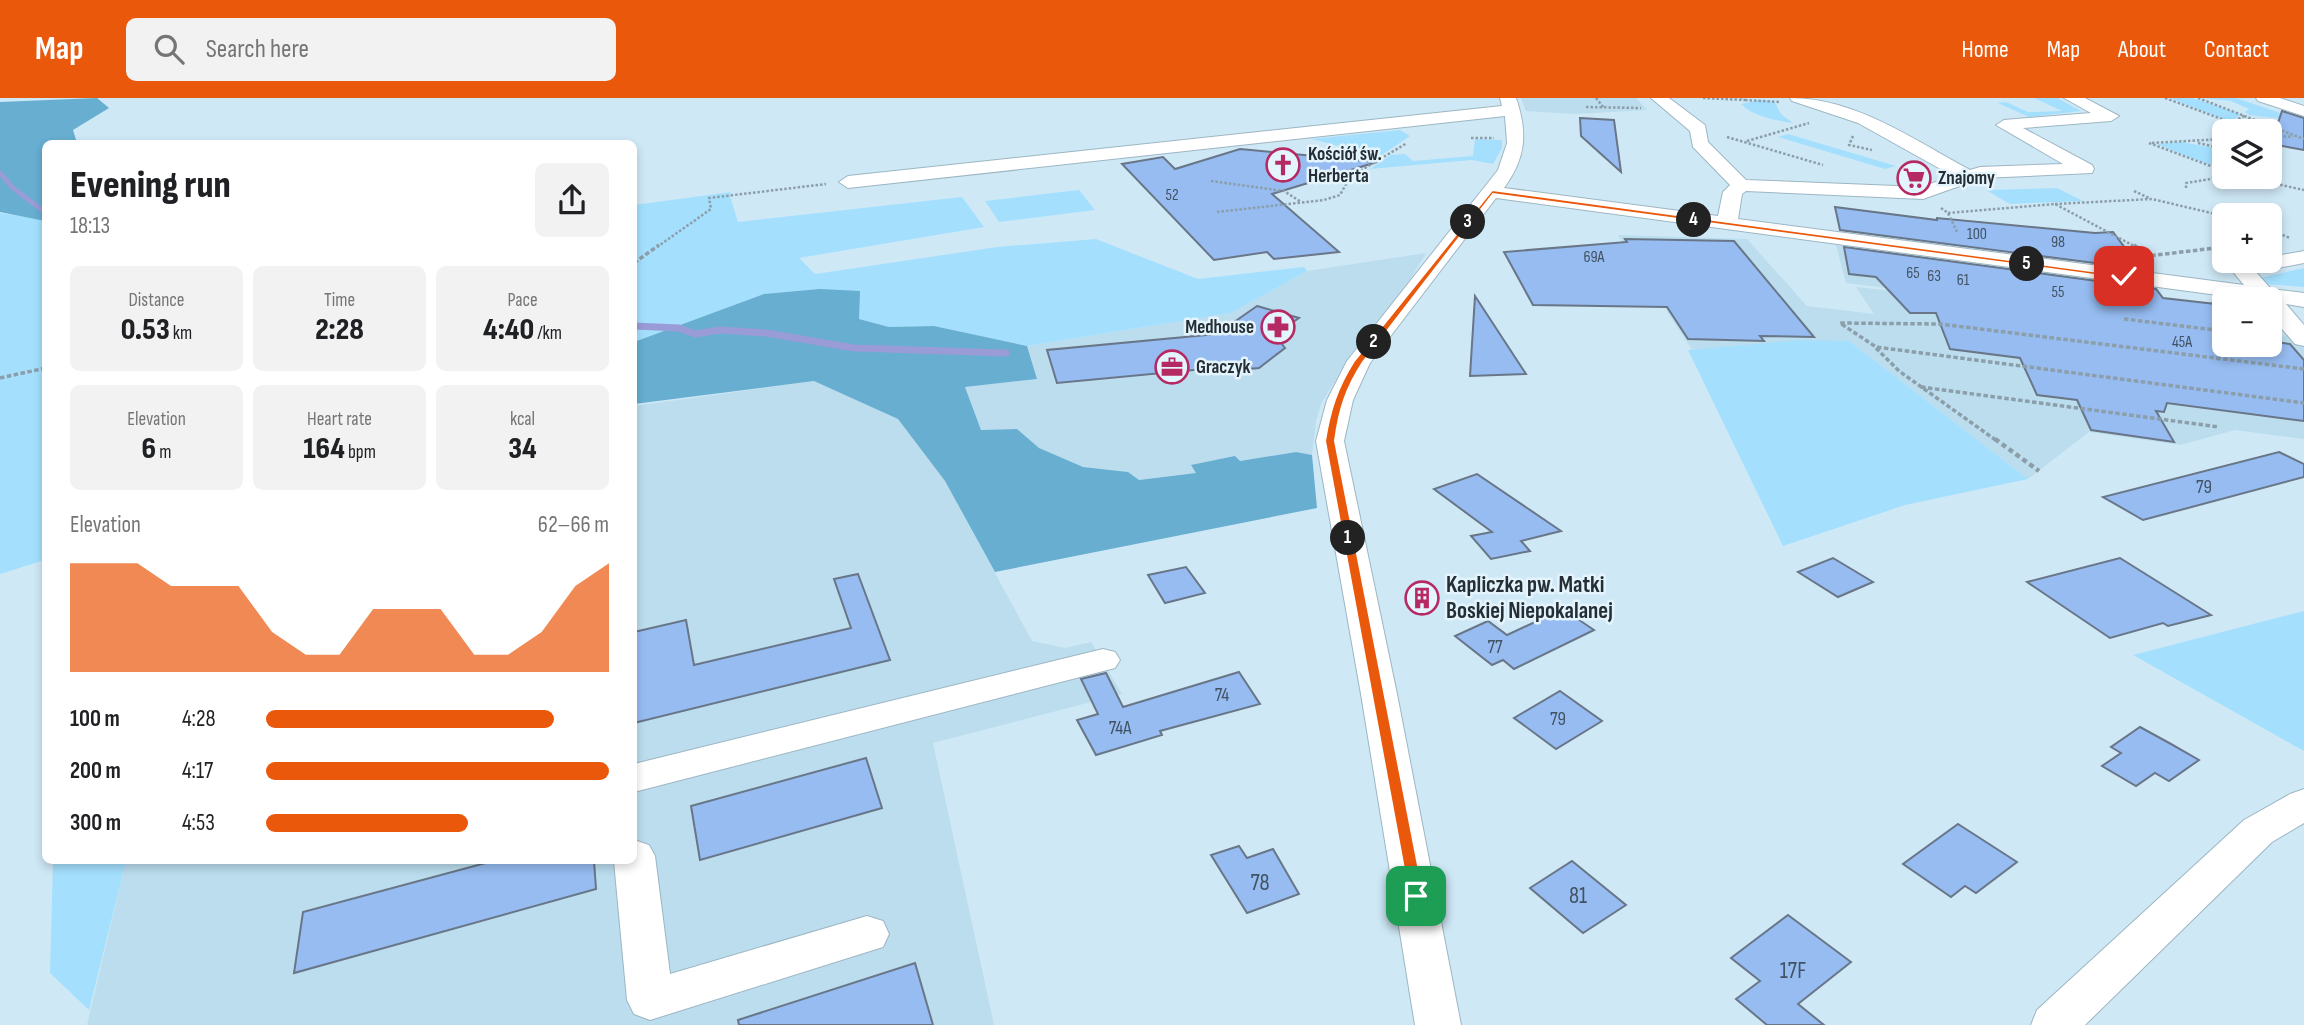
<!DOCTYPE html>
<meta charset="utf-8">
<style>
:root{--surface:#fff;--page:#f2f2f2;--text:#202124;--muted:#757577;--accent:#ea580c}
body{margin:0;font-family:"Sofia Sans Condensed",sans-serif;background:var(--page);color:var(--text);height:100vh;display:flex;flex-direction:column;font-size:26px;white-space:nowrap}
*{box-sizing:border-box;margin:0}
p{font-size:23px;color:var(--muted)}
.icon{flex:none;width:38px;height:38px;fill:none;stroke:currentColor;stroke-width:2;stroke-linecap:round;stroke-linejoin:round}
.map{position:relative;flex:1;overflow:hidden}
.side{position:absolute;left:42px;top:42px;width:595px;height:724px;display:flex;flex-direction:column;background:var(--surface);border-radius:10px;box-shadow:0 4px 10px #0003}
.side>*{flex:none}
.buttons{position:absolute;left:2212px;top:21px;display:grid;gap:14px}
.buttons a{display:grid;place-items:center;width:70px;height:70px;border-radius:10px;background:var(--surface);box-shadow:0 4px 10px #0003;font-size:35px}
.pin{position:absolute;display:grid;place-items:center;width:60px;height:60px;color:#fff;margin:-30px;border-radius:14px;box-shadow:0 4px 10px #0006}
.km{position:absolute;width:35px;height:35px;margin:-18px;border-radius:50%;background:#222;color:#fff;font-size:19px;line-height:35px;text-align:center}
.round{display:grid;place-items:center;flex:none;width:74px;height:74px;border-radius:10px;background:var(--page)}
.headline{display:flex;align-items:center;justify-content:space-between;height:119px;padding:0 28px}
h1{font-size:38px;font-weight:800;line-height:52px}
.metrics{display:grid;grid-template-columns:repeat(3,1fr);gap:10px;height:119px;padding:7px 28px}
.metrics div{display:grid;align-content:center;border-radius:10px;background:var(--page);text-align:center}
.metrics b{font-size:30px;font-weight:800}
.metrics small{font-size:19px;font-weight:400}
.metrics p{font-size:19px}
.chart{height:196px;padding:14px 28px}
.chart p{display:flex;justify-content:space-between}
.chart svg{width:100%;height:126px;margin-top:7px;fill:var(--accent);opacity:.7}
ul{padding:0 28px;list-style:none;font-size:23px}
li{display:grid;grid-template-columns:112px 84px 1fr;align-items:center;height:52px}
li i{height:18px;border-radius:9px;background:var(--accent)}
header{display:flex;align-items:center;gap:42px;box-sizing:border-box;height:98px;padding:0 35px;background:var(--accent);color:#fff}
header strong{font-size:33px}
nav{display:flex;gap:38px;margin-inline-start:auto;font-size:24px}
.search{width:490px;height:63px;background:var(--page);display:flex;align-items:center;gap:18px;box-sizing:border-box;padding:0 24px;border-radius:10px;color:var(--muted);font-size:26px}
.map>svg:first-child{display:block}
</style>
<header>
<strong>Map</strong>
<div class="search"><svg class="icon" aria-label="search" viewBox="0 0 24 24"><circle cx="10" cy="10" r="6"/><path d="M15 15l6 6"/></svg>Search here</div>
<nav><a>Home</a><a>Map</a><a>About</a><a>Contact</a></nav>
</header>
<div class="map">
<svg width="2304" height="927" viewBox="0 0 2304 927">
<rect width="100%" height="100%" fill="#cfe8f6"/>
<!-- built -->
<g fill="#bde">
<polygon points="1521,0 1636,0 1647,12 1574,16 1526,13"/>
<polygon points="1618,137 1747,141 1807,208 1874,216 1856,189 2043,209 1846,185 1836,147 2127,183 2152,222 2224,231 2224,247 2270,247 2270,236 2304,240 2304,341 2235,332 2180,347 2089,334 2028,381 1849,243 1692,252"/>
<polygon points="1426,155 1408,185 1351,256 1321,306 1316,323 1312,357 1296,354 1240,363 1191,368 1197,375 1139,382 1128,374 1083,369 1062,362 1038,350 1017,331 981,332 965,289 1037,281 1027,248 1231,215 1307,173"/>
<polygon points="815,283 898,321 945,383 1032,543 1065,550 1091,544 1122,596 933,645 994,927 87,927 126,763 634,763 634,308"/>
</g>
<!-- green -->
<g fill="#a4e0fe">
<polygon points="2034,0 2057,0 2081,13 2029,19 1998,5 2006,4 2028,14 2062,13"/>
<polygon points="2170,0 2193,0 2240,16 2234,22 2236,26"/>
<polygon points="2203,0 2236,0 2304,23 2249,17 2245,14 2249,11 2231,3"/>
<path d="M 1759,2 C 1779,4 1773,2 1781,16 L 1793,25 C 1775,22 1754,19 1741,6 Z"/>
<polygon points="1400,32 1410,38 1380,58 1311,41"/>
<polygon points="1788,36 1896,68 1885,71 1778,39"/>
<polygon points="1475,41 1502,42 1502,50 1493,66 1472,62 1370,71 1391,57 1405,56 1413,63 1473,58"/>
<polygon points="2182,44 2224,52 2224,69 2210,67 2156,46"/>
<polygon points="2057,90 2083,103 2010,106 1986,92"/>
<polygon points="1079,92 1095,112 999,124 985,103"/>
<polygon points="731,94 730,98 738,124 962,99 984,129 799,160 815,176 997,149 1096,141 1198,181 1304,169 1307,173 1231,215 1027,248 934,228 889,229 859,221 859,193 764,196 634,244 634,107"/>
<polygon points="0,115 46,122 45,462 0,476"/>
<polygon points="2304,170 2304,189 2263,186 2260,180"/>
<polygon points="1800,242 1849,243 2028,381 1905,407 1783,448 1688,252"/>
<polygon points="2304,513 2304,653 2133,557"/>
<polygon points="53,763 126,763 89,912 50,875"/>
</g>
<!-- forest -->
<g fill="#67aed0">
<polygon points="97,0 109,10 73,32 77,45 46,46 45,123 0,114 0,4"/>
<polygon points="820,191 860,193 859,221 889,229 934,228 1027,248 1037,281 965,289 981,332 1017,331 1039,350 1083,369 1128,374 1139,382 1196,375 1191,367 1235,358 1240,363 1296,354 1312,357 1317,410 995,474 945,383 898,321 814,283 634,306 634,244 764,196"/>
</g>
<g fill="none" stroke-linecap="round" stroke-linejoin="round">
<!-- stream-far1 -->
<polyline stroke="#9a9cd8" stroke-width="5" points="0,75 13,90 46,115"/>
<!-- stream -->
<polyline stroke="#9a9cd8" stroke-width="7" points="634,228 679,230 695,236 720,232 766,235 854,250 1006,255"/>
</g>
<!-- building -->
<g fill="#96bcf1" stroke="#687688" stroke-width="2">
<polygon points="2282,13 2304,20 2304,52 2271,46"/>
<polygon points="1580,20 1614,22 1621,74 1581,38"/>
<polygon points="1240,51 1377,64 1272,96 1339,154 1274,161 1267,154 1214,162 1122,66 1163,59 1175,71"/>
<polygon points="1835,109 1937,122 1937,120 2095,135 2113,134 2141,171 1840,132"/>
<polygon points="1625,141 1734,143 1814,239 1760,238 1764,243 1688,241 1667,209 1533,207 1504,154 1627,144"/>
<polygon points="1844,149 2156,191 2163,200 2224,207 2224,247 2270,247 2270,243 2290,246 2304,262 2304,323 2167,305 2164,314 2156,313 2174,344 2091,332 2077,302 2037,297 2020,260 1950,251 1936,215 1910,215 1876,179 1849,176"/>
<polygon points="1475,198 1526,276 1470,278"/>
<polygon points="1257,208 1299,220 1275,237 1285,250 1259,270 1238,272 1236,268 1057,285 1047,252 1217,236"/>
<polygon points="2279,354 2304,366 2304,379 2143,422 2103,399"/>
<polygon points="1477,376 1561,433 1521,443 1530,453 1491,461 1471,438 1492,434 1434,391"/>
<polygon points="1833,460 1873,484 1838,499 1798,474"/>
<polygon points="2120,460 2211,517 2168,528 2163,525 2110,540 2027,484"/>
<polygon points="1186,469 1205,495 1165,505 1148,477"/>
<polygon points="858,476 890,562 634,625 634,534 686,522 694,567 851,530 834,481"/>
<polygon points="1563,511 1594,532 1514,571 1503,562 1492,567 1455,538 1488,523 1507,537"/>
<polygon points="1239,574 1260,606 1160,633 1162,637 1096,657 1077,622 1098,616 1081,581 1106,575 1123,609"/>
<polygon points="1560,593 1602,623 1556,651 1514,620"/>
<polygon points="2140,629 2171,646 2199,662 2169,683 2155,675 2136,688 2102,668 2121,655 2111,649"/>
<polygon points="866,660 882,710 700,762 691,708"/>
<polygon points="1958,726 2017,764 1976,795 1965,788 1951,799 1903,766"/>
<polygon points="1239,748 1247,760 1273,751 1299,796 1247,815 1211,757"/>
<polygon points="493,763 594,763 596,791 294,875 303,814"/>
<polygon points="1572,763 1626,807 1583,835 1530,790"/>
<polygon points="1788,817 1851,864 1798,906 1824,927 1767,927 1736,901 1760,883 1731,860"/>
<polygon points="915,865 933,927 739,927 738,922"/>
</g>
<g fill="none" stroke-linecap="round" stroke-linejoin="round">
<defs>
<g id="minor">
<path d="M 1500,0 L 1516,0 C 1528,35 1526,60 1504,90 L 1718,118 L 1723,94 L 1730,87 L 1693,49 L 1690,33 L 1651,0 L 1669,0 L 1705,27 L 1708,44 L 1746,82 L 1921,89 L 1953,78 L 1858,25 L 1792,3 L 1790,0 C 1856,0 1914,42 1970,72 L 1980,69 L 2063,66 L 1996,27 L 2004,22 L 2091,15 L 2064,0 L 2085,0 L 2119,18 L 2111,23 L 2023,30 L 2092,67 L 2094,71 L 2092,75 L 1982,80 L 1923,101 L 1746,93 L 1742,96 L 1738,121 L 2244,187 L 2234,175 L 2240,164 L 2270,163 L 2270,159 L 2304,153 L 2304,165 L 2256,174 L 2271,191 L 2304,195 L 2304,209 L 2286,206 L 2304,227 L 2304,248 L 2295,246 L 2270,217 L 2270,201 L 2247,201 L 1496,100 L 1370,265 L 1353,302 L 1344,343 L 1397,596 L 1461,927 L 1415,927 L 1361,596 L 1316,343 L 1327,302 L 1347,263 L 1498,72 L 1507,45 L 1505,18 L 848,90 L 839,84 L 848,78 L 1502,8 Z"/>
<polygon points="2256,0 2280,0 2304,8 2304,18 2258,3"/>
<polygon points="1103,551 1115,554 1120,562 1115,570 634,694 634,666"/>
<polygon points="2304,691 2304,725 2272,744 2085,927 2031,927 2037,912 2244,722 2290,696"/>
<polygon points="634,742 649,747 655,758 670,876 867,818 883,823 889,836 883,849 867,854 650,922 634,916 627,902 614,763 634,763"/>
</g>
</defs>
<!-- minor casing -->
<use href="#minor" stroke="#9db6c3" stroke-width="2"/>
<!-- path-far2 -->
<g stroke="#8b9ea9" stroke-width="2.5" stroke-dasharray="2.5 2" stroke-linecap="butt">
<polyline points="1596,0 1604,10"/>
<polyline points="1703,0 1745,2 1742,0"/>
<polyline points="2165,0 2254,33"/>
<polyline points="2198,0 2304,41"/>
<polyline points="1745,2 1779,4"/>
<polyline points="1586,9 1641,10"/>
<polyline points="2237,33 2236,22 2246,17"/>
<polyline points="2270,37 2293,39"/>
<polyline points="1853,38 1849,47 1872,52"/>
<polyline points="1727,39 1823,67"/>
<polyline points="1471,40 1494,40"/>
<polyline points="1747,43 1809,25"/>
<polyline points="2149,45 2224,73"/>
<polyline points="2152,45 2224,41"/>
<polyline points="2198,45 2224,51"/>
<polyline points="1347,53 1379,61"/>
<polyline points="2245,79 2304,92"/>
<polyline points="1211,83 1284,93 1301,104"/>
<polyline points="2186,90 2186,85 2211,81 2223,73"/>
<polyline points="2134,93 2149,100"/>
<polyline points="2055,106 2152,101 2224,118"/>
<polyline points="1941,110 1948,115 1957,134"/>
<polyline points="1217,114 1324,102 1340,97 1350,79 1407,45"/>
<polyline points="1948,115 2055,106 2136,149"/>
<polyline points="2270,132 2290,140"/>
<polyline points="657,149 711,111 709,100 826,86"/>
</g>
<!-- path-far1 -->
<g stroke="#8b9ea9" stroke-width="3.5" stroke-dasharray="4.5 2.5" stroke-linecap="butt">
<polyline points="2134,147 2148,158 2224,149"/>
<polyline points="634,165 659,147"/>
<polyline points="2124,221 2224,233"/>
<polyline points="1876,250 1899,273 1997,343"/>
<polyline points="2304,271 1940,226 1840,225 1876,249 2304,305"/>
<polyline points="0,280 46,270"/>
<polyline points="1921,289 2219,329"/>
</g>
<!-- path -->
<polyline stroke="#8b9ea9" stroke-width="4.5" stroke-dasharray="5 3.5" stroke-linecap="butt" points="1995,341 2039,373"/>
<!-- minor -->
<use href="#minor" fill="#fff" fill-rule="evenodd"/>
</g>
<!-- route -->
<path fill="#ea580c" stroke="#fff" stroke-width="2" d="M 1492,92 L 2128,178 L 2124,181 L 1493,96 L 1363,264 C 1346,290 1339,312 1335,343 L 1424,798 L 1416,804 L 1409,798 L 1325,343 C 1330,312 1337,290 1354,263 Z"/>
<!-- icons -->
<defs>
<symbol id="church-ring" viewBox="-11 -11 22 22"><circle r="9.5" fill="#e4f4fc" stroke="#b62a64" stroke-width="1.5"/><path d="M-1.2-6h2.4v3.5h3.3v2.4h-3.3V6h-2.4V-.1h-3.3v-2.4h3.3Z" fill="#b62a64"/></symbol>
<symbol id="supermarket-ring" viewBox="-11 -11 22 22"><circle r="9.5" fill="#e4f4fc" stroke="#b62a64" stroke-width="1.5"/><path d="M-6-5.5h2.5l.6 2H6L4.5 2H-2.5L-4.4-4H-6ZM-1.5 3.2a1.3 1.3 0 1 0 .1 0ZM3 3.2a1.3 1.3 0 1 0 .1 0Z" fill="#b62a64"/></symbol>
<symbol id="pharmacy-ring" viewBox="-11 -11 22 22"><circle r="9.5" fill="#e4f4fc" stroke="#b62a64" stroke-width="1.5"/><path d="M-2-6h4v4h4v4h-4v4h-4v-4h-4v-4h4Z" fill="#b62a64"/></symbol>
<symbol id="office-ring" viewBox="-11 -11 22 22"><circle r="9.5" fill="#e4f4fc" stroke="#b62a64" stroke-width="1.5"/><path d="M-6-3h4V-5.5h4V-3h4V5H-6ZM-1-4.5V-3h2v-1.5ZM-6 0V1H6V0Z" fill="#b62a64"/></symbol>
<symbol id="building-ring" viewBox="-11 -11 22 22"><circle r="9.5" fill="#e4f4fc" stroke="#b62a64" stroke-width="1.5"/><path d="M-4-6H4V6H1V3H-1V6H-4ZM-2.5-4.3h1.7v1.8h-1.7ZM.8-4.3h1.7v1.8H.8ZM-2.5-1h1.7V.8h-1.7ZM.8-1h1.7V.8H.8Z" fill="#b62a64"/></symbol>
</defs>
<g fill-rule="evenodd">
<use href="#church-ring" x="1264" y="48" width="38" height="38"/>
<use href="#supermarket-ring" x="1895" y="61" width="38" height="38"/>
<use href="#pharmacy-ring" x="1259" y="210" width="38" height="38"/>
<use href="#office-ring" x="1153" y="250" width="38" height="38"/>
<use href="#building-ring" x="1403" y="481" width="38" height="38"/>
</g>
<g text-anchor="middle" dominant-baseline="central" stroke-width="5" stroke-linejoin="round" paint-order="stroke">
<!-- far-number labels -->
<g font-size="16" fill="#415263">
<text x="1172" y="97">52</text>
<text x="1977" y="136">100</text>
<text x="2058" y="144">98</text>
<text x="1594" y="159">69A</text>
<text x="1913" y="175">65</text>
<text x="1934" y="178">63</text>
<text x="1963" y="182">61</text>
<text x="2058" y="194">55</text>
<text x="2182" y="244">45A</text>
</g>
<!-- far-poi labels -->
<g font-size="19" font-weight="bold" fill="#252e34" stroke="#e4f4fc" text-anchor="start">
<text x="1308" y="56">Kościół św.<tspan x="1308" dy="22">Herberta</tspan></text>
<text x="1938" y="80">Znajomy</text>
<text x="1254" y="229" text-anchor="end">Medhouse</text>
<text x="1196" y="269">Graczyk</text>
</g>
<!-- number labels -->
<g font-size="19" fill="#415263">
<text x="2204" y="389">79</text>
<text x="1495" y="549">77</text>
<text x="1222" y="597">74</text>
<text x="1558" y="621">79</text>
<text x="1120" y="630">74A</text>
</g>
<!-- poi labels -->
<g font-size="23" font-weight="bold" fill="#252e34" stroke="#e4f4fc" text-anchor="start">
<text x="1446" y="487">Kapliczka pw. Matki<tspan x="1446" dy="26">Boskiej Niepokalanej</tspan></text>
</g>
<!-- near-number labels -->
<g font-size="23" fill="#415263">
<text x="1260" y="785">78</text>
<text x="1578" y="798">81</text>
<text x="1793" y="873">17F</text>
</g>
</g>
</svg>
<div class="buttons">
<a><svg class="icon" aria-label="layers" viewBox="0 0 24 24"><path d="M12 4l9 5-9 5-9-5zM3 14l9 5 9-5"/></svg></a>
<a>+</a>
<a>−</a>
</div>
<div class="pin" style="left:1416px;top:798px;background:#1e9e55"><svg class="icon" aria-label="arrive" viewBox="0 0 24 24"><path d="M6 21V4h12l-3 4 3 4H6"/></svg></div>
<div class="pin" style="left:2124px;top:178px;background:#d93025"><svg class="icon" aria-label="check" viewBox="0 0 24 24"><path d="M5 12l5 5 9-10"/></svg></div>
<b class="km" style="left:1348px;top:440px">1</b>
<b class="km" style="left:1374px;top:244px">2</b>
<b class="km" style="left:1468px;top:124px">3</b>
<b class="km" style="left:1694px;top:122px">4</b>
<b class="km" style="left:2027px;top:166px">5</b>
<section class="side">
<div class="headline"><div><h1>Evening run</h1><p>18:13</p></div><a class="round"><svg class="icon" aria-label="share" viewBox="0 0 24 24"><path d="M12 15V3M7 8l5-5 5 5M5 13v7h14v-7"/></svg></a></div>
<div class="metrics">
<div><p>Distance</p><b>0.53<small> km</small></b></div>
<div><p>Time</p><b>2:28</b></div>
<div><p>Pace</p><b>4:40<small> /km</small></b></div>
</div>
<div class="metrics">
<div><p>Elevation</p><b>6<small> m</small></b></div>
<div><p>Heart rate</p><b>164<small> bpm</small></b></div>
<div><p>kcal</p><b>34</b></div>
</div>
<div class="chart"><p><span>Elevation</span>62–66 m</p>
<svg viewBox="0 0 160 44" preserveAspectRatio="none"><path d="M0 44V6L10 6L20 6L30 14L40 14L50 14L60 30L70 38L80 38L90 22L100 22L110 22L120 38L130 38L140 30L150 14L160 6V44z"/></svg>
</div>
<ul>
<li><b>100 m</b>4:28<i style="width:84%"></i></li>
<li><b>200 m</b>4:17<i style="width:100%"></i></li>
<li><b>300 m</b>4:53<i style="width:59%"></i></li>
</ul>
</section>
</div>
